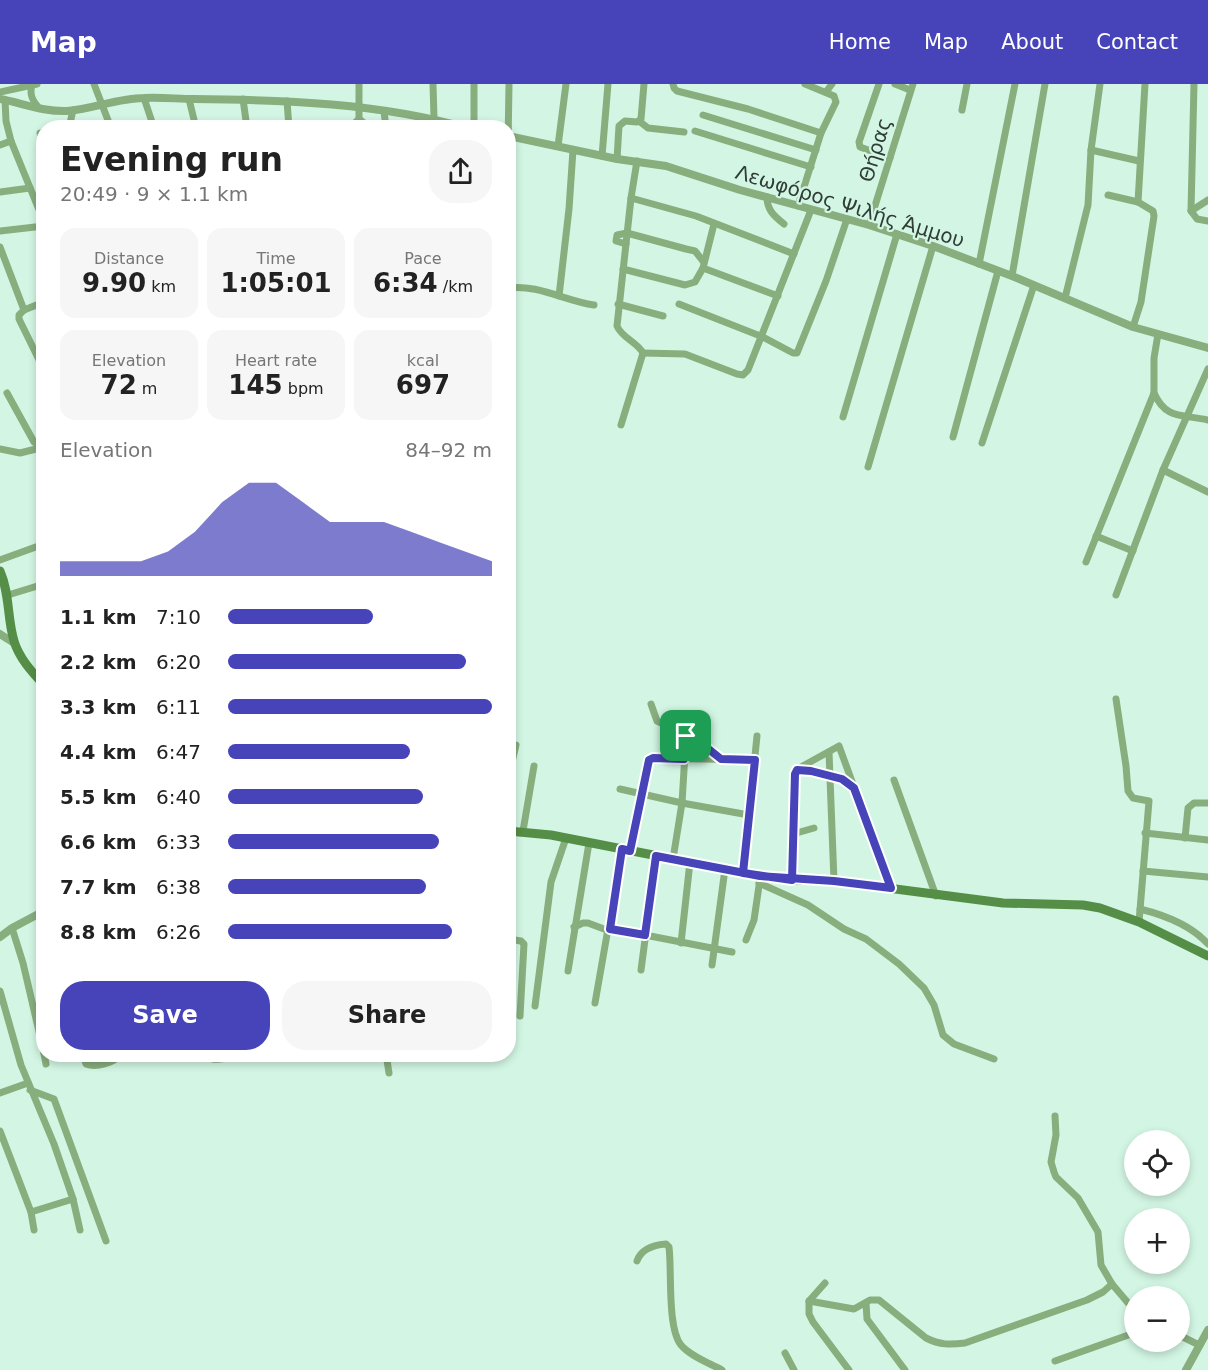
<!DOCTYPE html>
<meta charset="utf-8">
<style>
:root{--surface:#fff;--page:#f6f6f6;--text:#222;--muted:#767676;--accent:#4744ba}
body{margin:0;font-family:"DejaVu Sans",sans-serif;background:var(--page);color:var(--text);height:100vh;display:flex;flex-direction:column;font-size:22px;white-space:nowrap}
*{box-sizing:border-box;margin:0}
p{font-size:20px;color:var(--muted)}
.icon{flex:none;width:33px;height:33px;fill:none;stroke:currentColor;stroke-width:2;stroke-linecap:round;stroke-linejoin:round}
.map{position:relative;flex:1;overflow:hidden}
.drawer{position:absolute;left:36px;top:36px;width:480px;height:942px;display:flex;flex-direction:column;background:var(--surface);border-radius:24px;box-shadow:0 3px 9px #0003}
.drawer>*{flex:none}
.controls{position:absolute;left:1124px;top:1046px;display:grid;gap:12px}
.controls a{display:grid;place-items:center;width:66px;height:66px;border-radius:50%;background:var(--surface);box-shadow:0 3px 9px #0003;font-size:30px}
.pin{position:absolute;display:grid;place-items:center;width:51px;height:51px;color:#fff;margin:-26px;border-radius:12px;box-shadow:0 3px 9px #0006}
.round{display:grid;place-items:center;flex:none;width:63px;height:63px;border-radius:24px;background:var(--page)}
.head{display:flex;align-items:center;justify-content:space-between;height:102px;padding:0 24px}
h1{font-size:33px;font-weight:700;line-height:45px}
.metrics{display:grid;grid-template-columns:repeat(3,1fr);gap:9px;height:102px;padding:6px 24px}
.metrics div{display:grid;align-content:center;border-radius:15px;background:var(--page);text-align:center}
.metrics b{font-size:26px;font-weight:700}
.metrics small{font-size:16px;font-weight:400}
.metrics p{font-size:16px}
.chart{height:168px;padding:12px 24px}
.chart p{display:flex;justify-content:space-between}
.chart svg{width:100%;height:108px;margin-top:6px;fill:var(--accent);opacity:.7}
.action{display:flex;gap:12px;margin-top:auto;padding:12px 24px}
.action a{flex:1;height:69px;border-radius:24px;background:var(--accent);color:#fff;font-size:24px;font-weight:700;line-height:69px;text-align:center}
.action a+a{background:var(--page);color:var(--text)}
ul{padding:0 24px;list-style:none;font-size:20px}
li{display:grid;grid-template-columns:96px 72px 1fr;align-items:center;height:45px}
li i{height:15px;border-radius:8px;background:var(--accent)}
header{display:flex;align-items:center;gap:36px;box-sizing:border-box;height:84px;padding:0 30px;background:var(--accent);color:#fff}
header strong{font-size:28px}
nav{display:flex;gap:33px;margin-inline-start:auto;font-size:21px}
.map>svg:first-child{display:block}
</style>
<header>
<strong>Map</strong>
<nav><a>Home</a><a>Map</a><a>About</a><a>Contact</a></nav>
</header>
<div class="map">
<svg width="1208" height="1286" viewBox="0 0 1208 1286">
<rect width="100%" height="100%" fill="#d3f6e4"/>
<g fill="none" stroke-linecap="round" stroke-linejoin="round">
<!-- minor -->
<g stroke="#88ae7e" stroke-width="7">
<polyline points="94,0 111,44"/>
<polyline points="433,0 434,34"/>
<polyline points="673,0 674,4 677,7 748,25 821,49"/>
<polyline points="879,0 859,58 860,63 890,74"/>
<polyline points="895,0 910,6"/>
<polyline points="1194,0 1191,127 1197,135 1208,137"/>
<path d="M 32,1 C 29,11 33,17 39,24"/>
<polyline points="0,8 37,0"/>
<polyline points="826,8 832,0"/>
<polyline points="144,14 154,44"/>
<polyline points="189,15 196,44"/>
<polyline points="243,15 247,44"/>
<polyline points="5,16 6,37 11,57 44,138"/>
<polyline points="287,17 289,44"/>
<polyline points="962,26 967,0"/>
<polyline points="384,27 386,44"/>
<polyline points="703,31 816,66"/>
<polyline points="359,35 364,39 365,44"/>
<polyline points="639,37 648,44 684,48"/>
<polyline points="69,44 73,26"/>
<polyline points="349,44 359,35 359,0"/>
<polyline points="474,44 474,0"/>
<polyline points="695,47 811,83"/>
<polyline points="40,49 44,49"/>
<polyline points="0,61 11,57"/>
<polyline points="558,62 566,0"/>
<polyline points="508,63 509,0"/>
<polyline points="1091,66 1139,77"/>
<polyline points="602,72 608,0"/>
<polyline points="617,75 619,42 625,37 637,38 641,35 644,0"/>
<polyline points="0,108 30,104"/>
<polyline points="508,111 511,203"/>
<polyline points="1108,111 1138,118"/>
<path d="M 767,113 C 767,126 774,132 784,140"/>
<polyline points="631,114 696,132 794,170"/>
<polyline points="798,122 821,49 836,18 834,12 805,0"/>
<polyline points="1191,127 1208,116"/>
<polyline points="869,141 913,0"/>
<polyline points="0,147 44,142"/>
<polyline points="626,160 616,157 617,151 627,149 686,165 695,167 703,177"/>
<polyline points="0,163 24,226 19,231 19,235 44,286"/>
<polyline points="979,180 1015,0"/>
<polyline points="703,184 778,212"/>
<polyline points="623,185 685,201 695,198 703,184 714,140"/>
<polyline points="1012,192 1045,0"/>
<path d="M 508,204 C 538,200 565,217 594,221"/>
<polyline points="559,212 569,125 573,66"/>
<polyline points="1065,214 1088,121 1091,66 1100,0"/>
<polyline points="618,220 663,232"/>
<polyline points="679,220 763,253 793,269 797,269 826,197 847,135"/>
<polyline points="24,226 44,218"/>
<polyline points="1133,243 1141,218 1154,132 1153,127 1138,118 1145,0"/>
<polyline points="643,269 685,270 737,290 743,291 748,286 811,126"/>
<polyline points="7,309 34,358 44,363"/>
<path d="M 1154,309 C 1166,336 1182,330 1208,336"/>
<polyline points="843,333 897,150"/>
<path d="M 621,341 L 643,269 C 637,258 622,254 617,242 L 631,114 L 637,77"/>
<polyline points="953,353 998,187"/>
<polyline points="982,359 1034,201"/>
<polyline points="0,365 20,369 44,363"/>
<polyline points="868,383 933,162"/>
<polyline points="1163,386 1208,408"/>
<polyline points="1096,452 1133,467"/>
<polyline points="0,476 44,460"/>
<polyline points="1086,478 1154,309 1154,274 1158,250"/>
<polyline points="40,502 44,479"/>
<polyline points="8,511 44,500"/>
<polyline points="1116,511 1163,386 1208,285"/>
<polyline points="1116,615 1126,682 1128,707 1133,714 1149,717 1139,838"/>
<polyline points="651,620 657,637 699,657 721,675"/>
<polyline points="829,668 834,797"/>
<polyline points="797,686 811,687 842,695 853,704"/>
<polyline points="508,695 516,661"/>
<polyline points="894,696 936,812"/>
<polyline points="620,705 682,719 749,731"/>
<polyline points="523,747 534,682"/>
<polyline points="1145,749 1208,756"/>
<polyline points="793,750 814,744"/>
<polyline points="1185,754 1188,724 1194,719 1208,719"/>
<polyline points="630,767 651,674 755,676"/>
<polyline points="673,775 682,719 686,653"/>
<polyline points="1143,787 1208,793"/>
<polyline points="743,789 757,652"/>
<polyline points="792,796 795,689 801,683 839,662 891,804"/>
<polyline points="759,799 808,821 844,845 866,855 899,880 924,904 934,921 943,951 954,960 994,975"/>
<path d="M 1140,825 C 1164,831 1191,841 1208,860"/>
<polyline points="574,843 583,839 588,839 604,845 645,851 732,868"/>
<polyline points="12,844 23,879 44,969"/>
<polyline points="508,855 521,857 524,860 520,932"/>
<polyline points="746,856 754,836 760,795"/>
<polyline points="681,859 690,778"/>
<polyline points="712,881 725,785"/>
<polyline points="641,886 656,772"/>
<polyline points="568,887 589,759"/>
<polyline points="0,907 21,981 54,1060 73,1115 80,1146"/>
<polyline points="595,919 622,765"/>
<polyline points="535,922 551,798 566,754"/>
<polyline points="44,970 46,980"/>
<path d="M 83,970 L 86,980 C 96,984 114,979 121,970"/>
<path d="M 209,970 L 213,975 C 221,976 227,975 234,970"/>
<polyline points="386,970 389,989"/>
<polyline points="30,1006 54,1015 106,1157"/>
<polyline points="0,1009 28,999"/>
<polyline points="1055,1032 1056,1051 1051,1078 1054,1088 1056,1093 1078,1114 1098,1148 1101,1181 1112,1200"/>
<polyline points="0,1047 31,1128 34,1146"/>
<polyline points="31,1128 73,1115"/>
<path d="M 637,1177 C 641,1165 654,1161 666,1160 L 669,1163 C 672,1186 667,1244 681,1261 C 690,1272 709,1279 722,1286"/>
<polyline points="825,1199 809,1217 809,1230 813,1238 849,1286"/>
<path d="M 809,1217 L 854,1225 L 870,1216 L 879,1216 L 926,1254 C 940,1261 950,1261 965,1259 L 1087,1216 L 1103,1208 L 1112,1200 L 1134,1226"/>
<polyline points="866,1219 867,1235 905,1286"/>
<polyline points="1179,1251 1199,1261"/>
<polyline points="785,1269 794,1286"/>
<polyline points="1055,1277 1134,1249"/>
</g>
<!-- tertiary -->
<g stroke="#88ae7e" stroke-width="8">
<path d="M 0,15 C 22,19 44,28 67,27 C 93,25 118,14 144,14 C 161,13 178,15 194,15 C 285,16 379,19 467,44"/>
<polyline points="508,52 617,75 666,82 740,106 869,141 933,162 1012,192 1133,243 1208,264"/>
<polyline points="0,550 14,559"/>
<polyline points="0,853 12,844 44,827"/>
<polyline points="1186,1286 1208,1246"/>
</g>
<!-- secondary -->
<g stroke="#558e46" stroke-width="9">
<path d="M 0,487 C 10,510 7,534 14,557 C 19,574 32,588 44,601"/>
<polyline points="508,747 551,751 760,792 792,796 834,797 1003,819 1083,821 1100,824 1139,838 1208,872"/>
</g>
</g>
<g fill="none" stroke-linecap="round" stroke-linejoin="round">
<defs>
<polyline id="route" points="686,652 684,675 653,674 649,676 630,767 622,765 610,845 645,851 656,772 760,792 834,797 891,804 854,704 842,695 811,687 797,686 795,690 792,796 743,789 755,676 721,675 701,659 686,652"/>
</defs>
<!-- route casing -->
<use href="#route" stroke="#fff" stroke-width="12"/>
<!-- route -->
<use href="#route" stroke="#4744ba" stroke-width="8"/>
</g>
<g text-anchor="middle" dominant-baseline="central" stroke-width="4.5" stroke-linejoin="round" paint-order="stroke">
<!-- street labels -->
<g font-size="20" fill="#2f3d36" stroke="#d3f6e4">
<text transform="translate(875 66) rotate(-73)">Θήρας</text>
<text transform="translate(850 122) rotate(17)">Λεωφόρος Ψιλής Άμμου</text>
</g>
</g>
</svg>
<div class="controls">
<a><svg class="icon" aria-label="locate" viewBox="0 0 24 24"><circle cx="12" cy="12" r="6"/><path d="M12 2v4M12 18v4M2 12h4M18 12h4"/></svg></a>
<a>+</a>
<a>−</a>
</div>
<div class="pin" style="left:686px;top:652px;background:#1e9e55"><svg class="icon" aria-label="arrive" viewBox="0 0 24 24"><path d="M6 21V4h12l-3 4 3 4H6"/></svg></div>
<section class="drawer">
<div class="head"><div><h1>Evening run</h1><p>20:49 · 9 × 1.1 km</p></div><a class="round"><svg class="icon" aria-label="share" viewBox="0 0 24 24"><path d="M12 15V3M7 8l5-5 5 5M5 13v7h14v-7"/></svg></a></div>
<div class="metrics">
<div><p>Distance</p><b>9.90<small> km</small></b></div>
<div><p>Time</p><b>1:05:01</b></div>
<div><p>Pace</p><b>6:34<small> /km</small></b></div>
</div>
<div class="metrics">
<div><p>Elevation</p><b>72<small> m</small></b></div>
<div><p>Heart rate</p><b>145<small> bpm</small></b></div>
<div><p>kcal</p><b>697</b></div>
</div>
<div class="chart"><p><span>Elevation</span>84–92 m</p>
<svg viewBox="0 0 160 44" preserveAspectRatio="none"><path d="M0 44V38L10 38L20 38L30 38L40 34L50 26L60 14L70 6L80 6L90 14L100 22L110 22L120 22L130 26L140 30L150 34L160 38V44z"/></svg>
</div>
<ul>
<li><b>1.1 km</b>7:10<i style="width:55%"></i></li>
<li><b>2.2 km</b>6:20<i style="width:90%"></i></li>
<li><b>3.3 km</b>6:11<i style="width:100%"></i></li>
<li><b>4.4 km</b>6:47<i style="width:69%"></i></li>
<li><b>5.5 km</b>6:40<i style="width:74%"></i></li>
<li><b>6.6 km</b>6:33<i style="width:80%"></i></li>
<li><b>7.7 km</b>6:38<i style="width:75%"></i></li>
<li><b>8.8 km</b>6:26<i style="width:85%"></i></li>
</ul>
<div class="action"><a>Save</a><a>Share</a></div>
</section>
</div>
